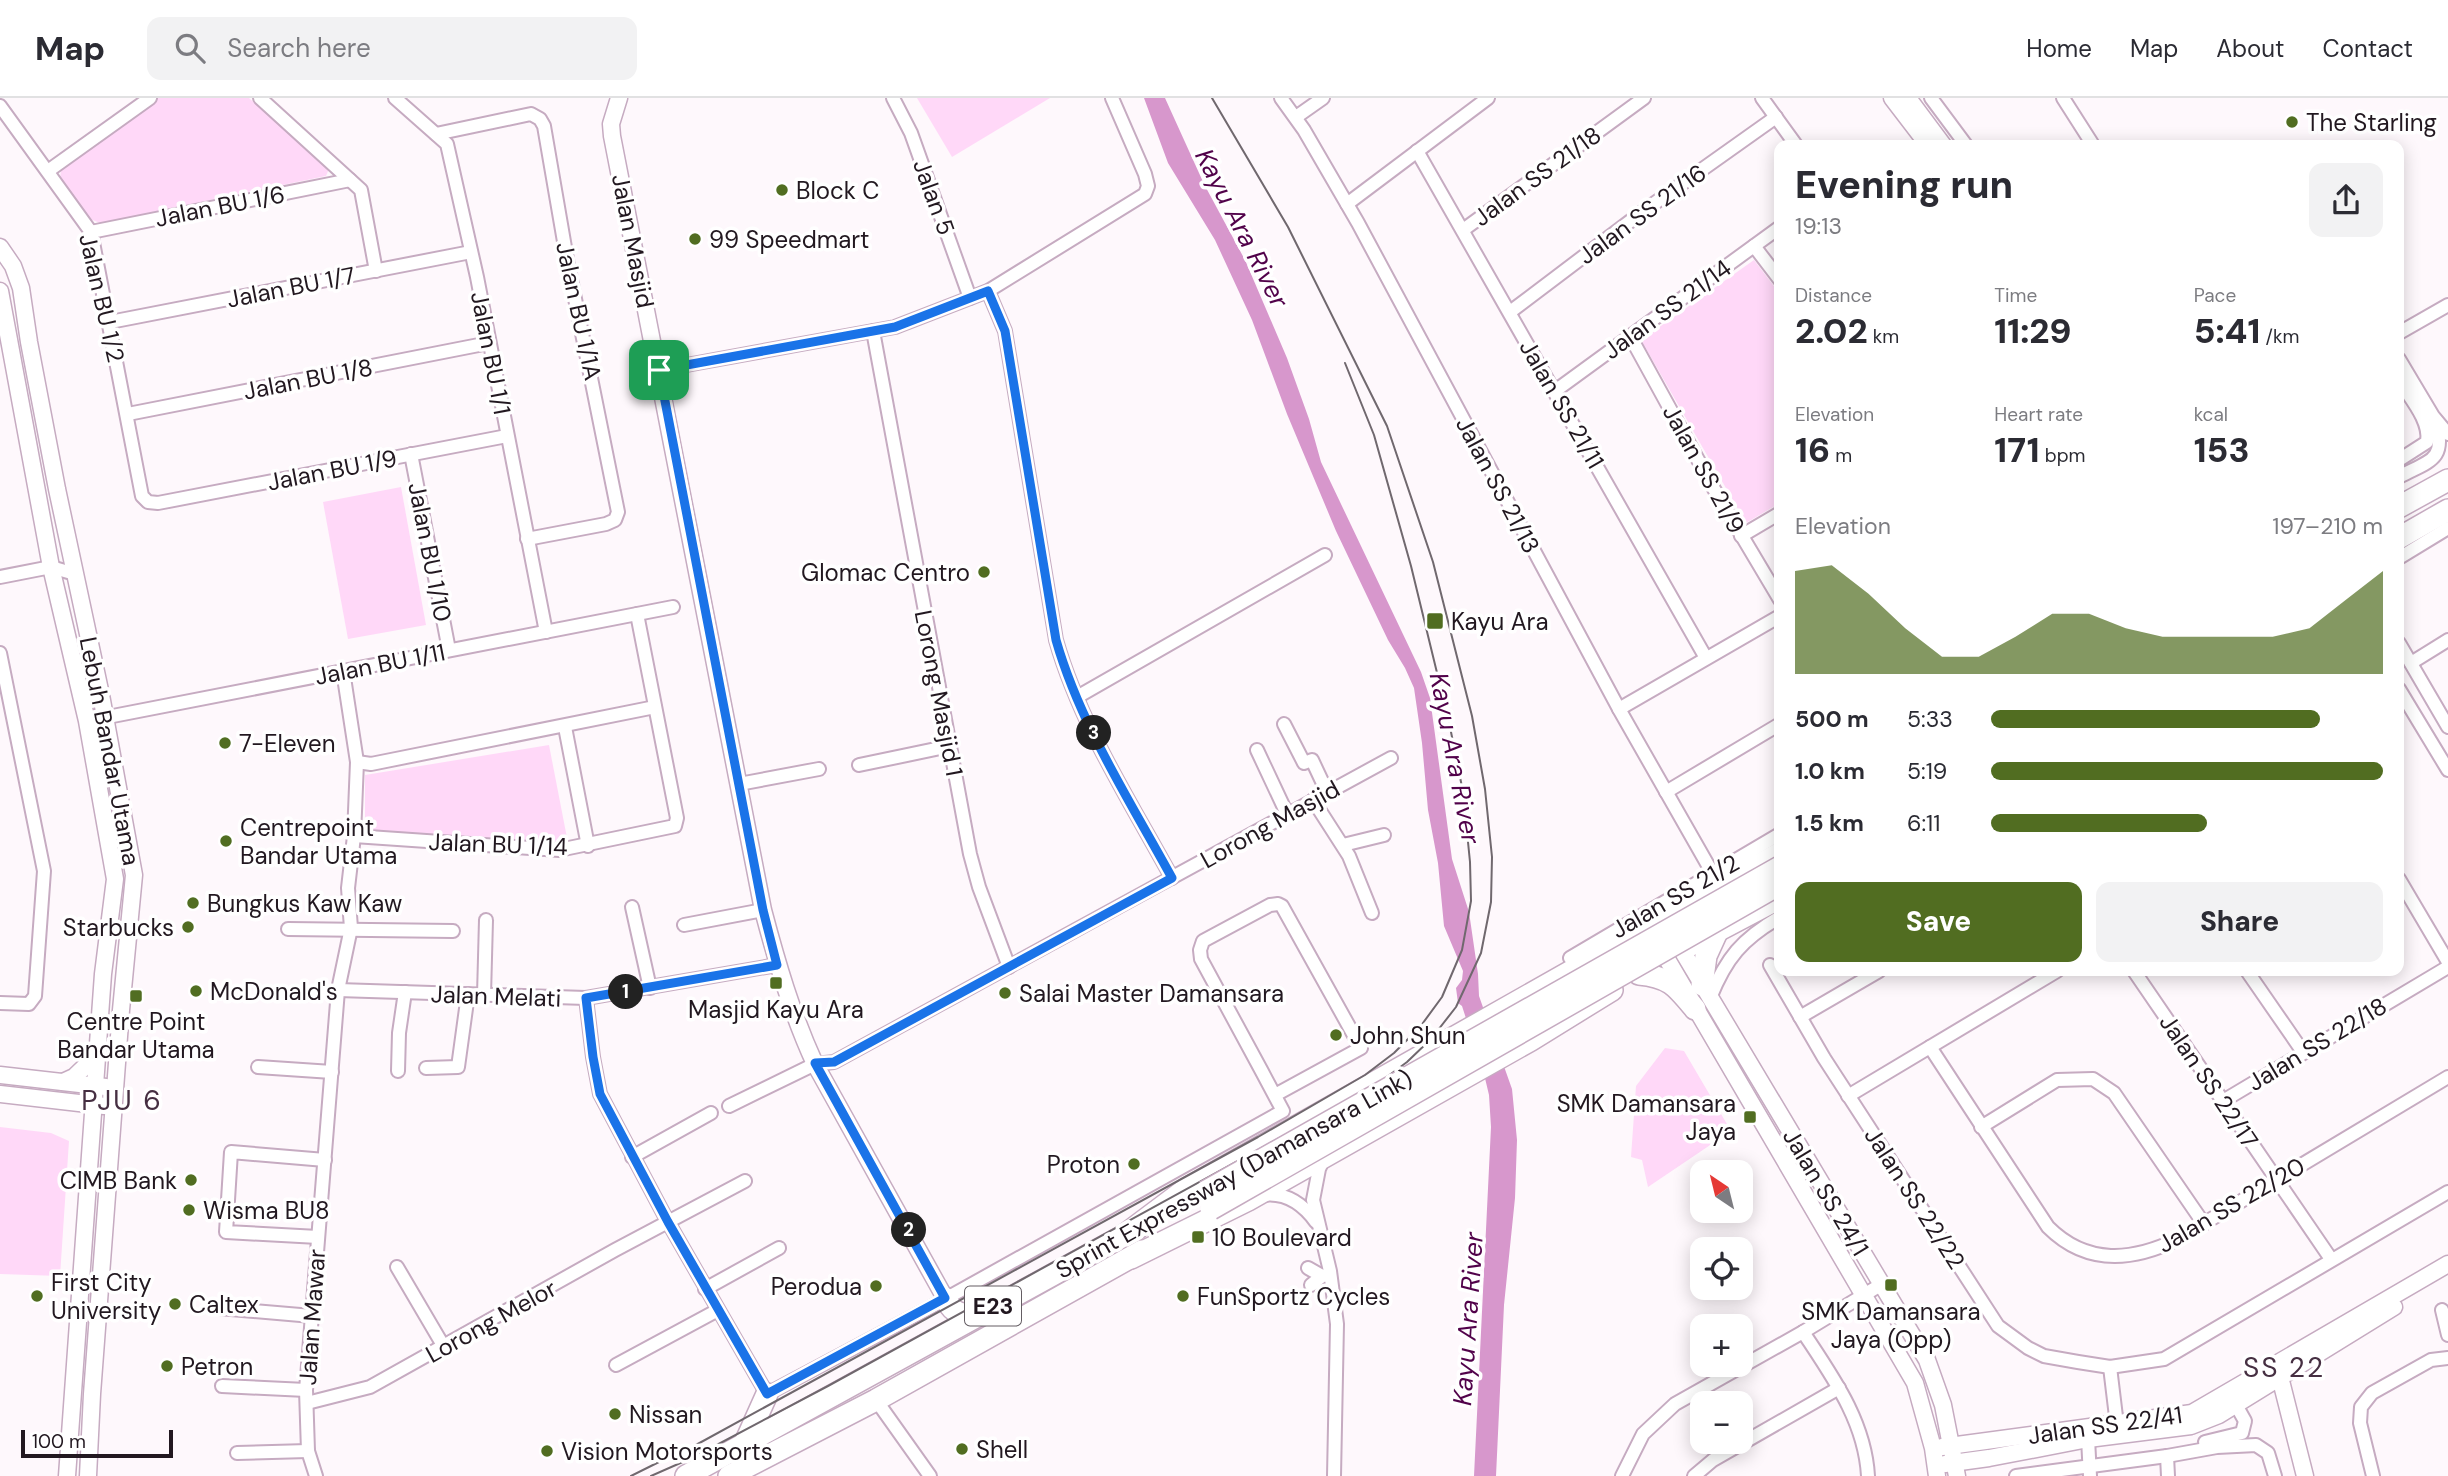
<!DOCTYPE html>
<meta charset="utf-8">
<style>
:root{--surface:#fff;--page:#f2f2f3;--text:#2b2b33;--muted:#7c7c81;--line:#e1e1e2;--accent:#516d21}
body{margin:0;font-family:"DM Sans",sans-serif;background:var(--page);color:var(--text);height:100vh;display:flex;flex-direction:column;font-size:26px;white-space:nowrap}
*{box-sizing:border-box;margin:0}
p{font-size:23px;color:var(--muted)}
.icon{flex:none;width:38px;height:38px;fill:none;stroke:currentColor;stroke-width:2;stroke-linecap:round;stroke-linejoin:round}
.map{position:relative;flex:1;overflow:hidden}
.details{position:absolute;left:1774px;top:42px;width:630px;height:836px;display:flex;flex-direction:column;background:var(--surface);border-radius:14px;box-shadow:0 4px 18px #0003}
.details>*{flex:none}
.needle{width:46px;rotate:325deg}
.fabs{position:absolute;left:1690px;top:1062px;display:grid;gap:14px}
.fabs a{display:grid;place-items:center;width:63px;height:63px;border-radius:14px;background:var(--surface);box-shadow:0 4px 18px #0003;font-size:35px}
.scale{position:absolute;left:21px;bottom:18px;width:152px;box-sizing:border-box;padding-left:7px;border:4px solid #221820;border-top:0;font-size:19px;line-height:24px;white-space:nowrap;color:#221820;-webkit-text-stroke:5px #fff;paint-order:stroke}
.pin{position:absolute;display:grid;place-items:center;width:60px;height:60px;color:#fff;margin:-30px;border-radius:14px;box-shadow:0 4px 10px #0006}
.km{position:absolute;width:35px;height:35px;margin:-18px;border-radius:50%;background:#222;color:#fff;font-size:19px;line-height:35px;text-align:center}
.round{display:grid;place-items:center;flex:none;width:74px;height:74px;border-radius:14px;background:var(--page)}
.headline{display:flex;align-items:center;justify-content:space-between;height:119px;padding:0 21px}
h1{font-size:38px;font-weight:800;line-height:52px}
.figures{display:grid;grid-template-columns:repeat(3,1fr);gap:10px;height:119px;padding:7px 21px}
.figures div{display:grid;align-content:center}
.figures b{font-size:35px;font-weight:800}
.figures small{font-size:19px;font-weight:400}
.figures p{font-size:19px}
.chart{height:196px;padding:14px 21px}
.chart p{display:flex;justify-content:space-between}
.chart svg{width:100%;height:126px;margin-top:7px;fill:var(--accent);opacity:.7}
.action{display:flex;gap:14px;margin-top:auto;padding:14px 21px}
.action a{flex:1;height:80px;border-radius:14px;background:var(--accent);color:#fff;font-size:28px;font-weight:800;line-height:80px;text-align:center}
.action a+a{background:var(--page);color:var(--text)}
ul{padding:0 21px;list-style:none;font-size:23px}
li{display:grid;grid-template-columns:112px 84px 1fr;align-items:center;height:52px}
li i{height:18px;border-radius:9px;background:var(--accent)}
header{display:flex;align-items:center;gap:42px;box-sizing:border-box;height:98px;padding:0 35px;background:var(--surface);border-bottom:2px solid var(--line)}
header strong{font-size:33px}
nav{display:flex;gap:38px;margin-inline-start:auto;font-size:24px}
.search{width:490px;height:63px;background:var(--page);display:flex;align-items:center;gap:18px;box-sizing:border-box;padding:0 24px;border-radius:14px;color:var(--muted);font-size:26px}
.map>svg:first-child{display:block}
</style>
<header>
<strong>Map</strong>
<div class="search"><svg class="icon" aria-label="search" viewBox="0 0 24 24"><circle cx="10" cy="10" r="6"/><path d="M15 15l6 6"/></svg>Search here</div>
<nav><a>Home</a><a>Map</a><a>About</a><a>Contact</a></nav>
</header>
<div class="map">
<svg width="2448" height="1378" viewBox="0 0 2448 1378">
<rect width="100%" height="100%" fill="#fef8fc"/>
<!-- green -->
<g fill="#ffd8f8">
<polygon points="158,0 249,0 329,71 326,78 100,125 90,121 60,82 61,70"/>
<polygon points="917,0 1050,0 952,59"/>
<polygon points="1754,162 1780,196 1780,405 1746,425 1641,242"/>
<polygon points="401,389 426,527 348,541 323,404"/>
<polygon points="549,647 568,745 365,733 365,677"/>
<polygon points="1665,950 1684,953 1731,1033 1648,1089 1642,1062 1631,1059 1636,988"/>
<polygon points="0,1029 51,1035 69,1043 60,1178 0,1176"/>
</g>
<!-- water -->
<polygon fill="#d797cc" points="1144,0 1165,0 1204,86 1245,162 1287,260 1309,321 1321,364 1421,574 1430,600 1452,761 1469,814 1478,876 1479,898 1512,991 1517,1042 1515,1100 1504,1207 1496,1378 1474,1378 1491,1029 1489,997 1484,976 1462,908 1458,905 1456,890 1462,882 1463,873 1444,828 1438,765 1428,712 1422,645 1414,590 1405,570 1388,542 1336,433 1287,316 1252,222 1215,142 1168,65"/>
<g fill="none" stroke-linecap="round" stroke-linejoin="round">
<defs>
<g id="street">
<polyline points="260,0 361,92 376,173"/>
<polyline points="395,0 447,46 477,179 546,534"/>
<polyline points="893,0 911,35 970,200"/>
<polyline points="1281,0 1304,32 1358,125 1619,611 1713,776"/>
<polyline points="1762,0 1796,47"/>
<polyline points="1931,0 1966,47"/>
<polyline points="2063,0 2093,47"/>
<polyline points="0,8 91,134 142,398 148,404 158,405 507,338"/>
<polyline points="1296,19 1323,0"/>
<polyline points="436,36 531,16 540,21 544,28 567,161 618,414 615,422 606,426 527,441"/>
<polyline points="1417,53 1706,560"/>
<polyline points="48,73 150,0"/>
<polyline points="1347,106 1488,0"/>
<polyline points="1463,132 1644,0"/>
<polyline points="91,134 350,82"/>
<polyline points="1754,148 1780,182"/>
<path d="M 988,193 L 1005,233 L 1056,542 C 1080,626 1130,703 1172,780"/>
<polyline points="1510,214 1645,112 1776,19"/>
<polyline points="110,224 471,154"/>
<polyline points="873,233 970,756 979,789 1009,869"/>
<polyline points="2399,235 2448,207"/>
<polyline points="1630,238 1714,391 1780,502"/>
<polyline points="2399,261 2433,318 2448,336"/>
<polyline points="659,272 895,229 988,193 1145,96 1148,88 1145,76 1112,0"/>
<path d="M 2399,282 C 2409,299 2431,323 2427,344 L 2399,362"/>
<polyline points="1555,293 1780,129"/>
<polyline points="128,316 489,245"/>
<polyline points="411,356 449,552"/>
<path d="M 2399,379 C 2428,363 2447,363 2436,325"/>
<polyline points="1741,438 1780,415"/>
<polyline points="2399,460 2448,430"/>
<polyline points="0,479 51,469 75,476"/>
<polyline points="2399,545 2448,629"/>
<polyline points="0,555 44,773 35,898 29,906 0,905"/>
<polyline points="2411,565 2448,542"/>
<polyline points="2399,591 2448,672"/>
<polyline points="1077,599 1325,457"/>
<polyline points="1619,611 1780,518"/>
<polyline points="87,623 673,509"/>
<polyline points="1284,626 1304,665 1312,662 1327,694"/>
<polyline points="565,629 588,748"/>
<polyline points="1257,652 1287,716"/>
<polyline points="357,664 371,666 655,609"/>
<polyline points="859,667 950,648"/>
<polyline points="739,686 819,671"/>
<polyline points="1666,694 1780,626"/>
<polyline points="1313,702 1349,758 1372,815"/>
<polyline points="354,738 559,752 675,728 677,720 637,516"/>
<polyline points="1343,747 1384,737"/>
<polyline points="2399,781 2448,864"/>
<polyline points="632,809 650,890"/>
<polyline points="684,827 763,812"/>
<polyline points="288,831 453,833"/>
<polyline points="1570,860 1780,736"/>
<polyline points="1770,867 1824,960 1998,1228 2028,1250 2044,1258 2078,1264 2110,1269 2164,1261 2448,1094"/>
<polyline points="2134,873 2331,1161"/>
<polyline points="2247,873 2303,954"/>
<polyline points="338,892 586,900 777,867"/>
<polyline points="484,897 486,822"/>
<path d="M 586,900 L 593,959 L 600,996 L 668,1124 L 767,1296 L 929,1210 L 1283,1013 C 1256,962 1228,911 1201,861 L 1200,852 L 1203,843 L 1270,807 L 1278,806 L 1282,808 L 1361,950 L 1275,997"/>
<path d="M 1710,900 C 1726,860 1742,841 1780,819"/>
<polyline points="1800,919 1879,873"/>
<path d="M 1930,949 L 2048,1129 C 2087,1168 2133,1163 2178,1141 L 2448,979"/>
<polyline points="258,969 332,974"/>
<polyline points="426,970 458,969 468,896"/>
<polyline points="398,973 399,935 405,894"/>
<polyline points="1848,998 2057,873"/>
<polyline points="2223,1003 2448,869"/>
<polyline points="729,1008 815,966 834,964 1391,660"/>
<polyline points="1981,1029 2057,982 2093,981 2114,995 2204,1126"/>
<polyline points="632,1059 711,1015"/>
<polyline points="1324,1060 1319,1071 1313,1102 1330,1173 1337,1226 1334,1378"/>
<path d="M 1263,1097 C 1286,1094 1303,1106 1316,1124"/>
<polyline points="318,1139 226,1134 231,1054 325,1062"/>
<polyline points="397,1169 444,1249"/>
<polyline points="1308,1170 1322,1178"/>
<polyline points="1311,1187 1322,1178 1330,1177"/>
<polyline points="705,1191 779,1150"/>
<polyline points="219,1210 312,1218"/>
<polyline points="2442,1212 2448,1237"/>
<path d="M 1803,1234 C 1832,1278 1865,1323 1868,1378"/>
<polyline points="616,1267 718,1212"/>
<polyline points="2110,1269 2117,1327"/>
<polyline points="222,1288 306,1292"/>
<polyline points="876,1302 930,1378"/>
<polyline points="307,1305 370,1289 615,1152 745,1083"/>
<polyline points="2088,1341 2090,1378"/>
<polyline points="2205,1344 2242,1335 2245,1323 2236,1307"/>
<polyline points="237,1355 308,1353"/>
<polyline points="2167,1358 2168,1378"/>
<polyline points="316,1378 308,1353 306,1292 338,892 351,830 348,790 354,738 357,664 343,573"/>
<polyline points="1622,1378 1643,1336 1675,1306 1803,1234 1882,1186"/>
<polyline points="1694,1378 1713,1362 1839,1290"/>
<polyline points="2016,1378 2167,1358 2217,1349 2256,1347 2268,1355 2275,1378"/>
<polyline points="2373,1378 2360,1325 2361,1309 2372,1295 2431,1262 2448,1260"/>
</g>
<g id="secondary">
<path d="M 619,0 L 611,26 L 612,38 L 763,812 C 777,865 792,916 815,966 L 945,1200"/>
<polyline points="1892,0 1928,47"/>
<polyline points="1908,0 1943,47"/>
<polyline points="0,149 13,168 21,190 29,244 57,391 101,597 134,777 121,912 92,1296 88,1378"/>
<polyline points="0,193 51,469 87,623 115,781 103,876 67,1378"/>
<polyline points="1674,839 1927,1262 1943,1307 1957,1378"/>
<polyline points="1657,844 1915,1285 1933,1350 1937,1378"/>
<polyline points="0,977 106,989"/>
<polyline points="63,984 74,979 99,955"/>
<polyline points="0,996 105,1008"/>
<polyline points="2278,1271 2305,1378"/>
<polyline points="1942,1349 2192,1315 2448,1166"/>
<polyline points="1945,1366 1989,1360 2088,1341 2191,1328 2219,1317 2394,1209"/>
</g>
<g id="highway">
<polyline points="2399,409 2448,382"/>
<polyline points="2399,440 2448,412"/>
<polyline points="1689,848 1780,800"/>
<path d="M 1639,876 C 1670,879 1676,888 1695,911"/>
<polyline points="1702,887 1706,858 1717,834"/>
<polyline points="1126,1136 1186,1091 1780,755"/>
<polyline points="1131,1160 1248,1102 1531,942 1612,892"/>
<path d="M 945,1200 C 954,1217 962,1219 979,1212"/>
<polyline points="745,1345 767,1296"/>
<polyline points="686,1378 1138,1130"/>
<polyline points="729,1378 876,1302 1142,1153"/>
</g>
</defs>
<!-- street casing -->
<use href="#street" stroke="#c6abc1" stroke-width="16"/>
<!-- secondary casing -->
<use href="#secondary" stroke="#c6abc1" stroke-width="19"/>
<!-- highway casing -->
<use href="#highway" stroke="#c6abc1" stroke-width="24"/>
<!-- street -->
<use href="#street" stroke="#fff" stroke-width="12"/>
<!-- secondary -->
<use href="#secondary" stroke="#fff" stroke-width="16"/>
<!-- highway -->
<use href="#highway" stroke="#fff" stroke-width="21"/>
<!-- tram -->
<g stroke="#70686e" stroke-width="2">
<polyline points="694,1348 1258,1039 1365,977 1394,955 1420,929 1442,899 1462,852 1471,803 1470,764 1463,694 1449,624 1411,468 1374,337 1345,265"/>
<polyline points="631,1378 659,1364"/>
<polyline points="651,1378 694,1359 828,1288 1376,987 1407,964 1431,941 1456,909 1481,855 1491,804 1492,759 1485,691 1472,618 1433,464 1387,328 1288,129 1212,0"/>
</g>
<defs>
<g id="highway-bridge">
<polyline points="1205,1094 1780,769"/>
<polyline points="1211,1111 1780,786"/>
</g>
</defs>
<!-- highway-bridge casing -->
<use href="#highway-bridge" stroke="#c6abc1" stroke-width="24" stroke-linecap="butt"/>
<!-- highway-bridge -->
<use href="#highway-bridge" stroke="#fff" stroke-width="21"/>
</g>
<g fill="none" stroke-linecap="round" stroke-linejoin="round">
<defs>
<path id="route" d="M 988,193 L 1005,233 L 1056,542 C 1080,626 1130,703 1172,780 L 834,964 L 815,965 L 945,1200 L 767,1296 L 668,1124 L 600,996 L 593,959 L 586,900 L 777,867 L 763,812 L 659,272 L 895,229 Z"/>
</defs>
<!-- route casing -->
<use href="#route" stroke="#fff" stroke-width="14"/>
<!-- route -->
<use href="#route" stroke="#1a73e8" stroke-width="9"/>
</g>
<!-- markers -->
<g fill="#516d21" stroke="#fff" stroke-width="2.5">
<circle cx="2292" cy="24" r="7"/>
<circle cx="782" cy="92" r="7"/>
<circle cx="695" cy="141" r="7"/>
<circle cx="984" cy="474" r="7"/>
<rect x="1426" y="514" width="18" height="18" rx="3.5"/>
<circle cx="225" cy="645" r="7"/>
<circle cx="226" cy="743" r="7"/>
<circle cx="193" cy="805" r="7"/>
<circle cx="188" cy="829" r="7"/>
<rect x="769" y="878" width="14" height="14" rx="3.5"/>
<circle cx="196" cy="893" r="7"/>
<circle cx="1005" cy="895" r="7"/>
<rect x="129" y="891" width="14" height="14" rx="3.5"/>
<circle cx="1336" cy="937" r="7"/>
<rect x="1743" y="1012" width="14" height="14" rx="3.5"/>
<circle cx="1134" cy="1066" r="7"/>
<circle cx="191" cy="1082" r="7"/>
<circle cx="189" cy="1112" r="7"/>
<rect x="1191" y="1132" width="14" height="14" rx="3.5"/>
<rect x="1884" y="1180" width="14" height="14" rx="3.5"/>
<circle cx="876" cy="1188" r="7"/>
<circle cx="37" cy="1198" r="7"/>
<circle cx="1183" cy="1198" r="7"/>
<circle cx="175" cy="1206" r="7"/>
<circle cx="167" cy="1268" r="7"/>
<circle cx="615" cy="1316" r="7"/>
<circle cx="962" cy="1351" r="7"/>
<circle cx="547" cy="1353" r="7"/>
</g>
<g text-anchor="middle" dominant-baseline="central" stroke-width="7" stroke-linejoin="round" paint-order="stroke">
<!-- shield labels -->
<rect fill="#fff" stroke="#645d63" stroke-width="2" x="965" y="1188.5" width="56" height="39" rx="5"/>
<g font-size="23" font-weight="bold" fill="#221820">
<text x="993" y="1208">E23</text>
</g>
<!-- poi labels -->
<g font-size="24" fill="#221820" stroke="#fff" text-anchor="start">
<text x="2306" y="24">The Starling</text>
<text x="796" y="92">Block C</text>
<text x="709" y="141">99 Speedmart</text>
<text x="970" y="474" text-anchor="end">Glomac Centro</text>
<text x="1451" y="523">Kayu Ara</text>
<text x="239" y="645">7-Eleven</text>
<text x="240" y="729">Centrepoint<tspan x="240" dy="28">Bandar Utama</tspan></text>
<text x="207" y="805">Bungkus Kaw Kaw</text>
<text x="174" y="829" text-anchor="end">Starbucks</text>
<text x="210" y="893">McDonald's</text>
<text x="1019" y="895">Salai Master Damansara</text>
<text x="776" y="911" text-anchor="middle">Masjid Kayu Ara</text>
<text x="136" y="923" text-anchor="middle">Centre Point<tspan x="136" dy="28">Bandar Utama</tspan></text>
<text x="1350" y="937">John Shun</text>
<text x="1736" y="1005" text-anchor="end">SMK Damansara<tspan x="1736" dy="28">Jaya</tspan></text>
<text x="1120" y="1066" text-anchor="end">Proton</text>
<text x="177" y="1082" text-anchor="end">CIMB Bank</text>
<text x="203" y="1112">Wisma BU8</text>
<text x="1212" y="1139">10 Boulevard</text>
<text x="51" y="1184">First City<tspan x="51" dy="28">University</tspan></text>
<text x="862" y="1188" text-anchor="end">Perodua</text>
<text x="1197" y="1198">FunSportz Cycles</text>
<text x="189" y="1206">Caltex</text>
<text x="1891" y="1213" text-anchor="middle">SMK Damansara<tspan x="1891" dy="28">Jaya (Opp)</tspan></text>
<text x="181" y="1268">Petron</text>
<text x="629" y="1316">Nissan</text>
<text x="976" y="1351">Shell</text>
<text x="561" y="1353">Vision Motorsports</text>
</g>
<!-- street labels -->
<g font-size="24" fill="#221820" stroke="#fff">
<text transform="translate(1537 78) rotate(-36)">Jalan SS 21/18</text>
<text transform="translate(934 99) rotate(70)">Jalan 5</text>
<text transform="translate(220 108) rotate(-11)">Jalan BU 1/6</text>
<text transform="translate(1642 116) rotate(-36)">Jalan SS 21/16</text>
<text transform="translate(633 143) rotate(79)">Jalan Masjid</text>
<text transform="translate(291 189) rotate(-11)">Jalan BU 1/7</text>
<text transform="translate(102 200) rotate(77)">Jalan BU 1/2</text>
<text transform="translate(1667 211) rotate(-36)">Jalan SS 21/14</text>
<text transform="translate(579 213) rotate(78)">Jalan BU 1/1A</text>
<text transform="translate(491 255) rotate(79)">Jalan BU 1/1</text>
<text transform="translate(308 281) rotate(-11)">Jalan BU 1/8</text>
<text transform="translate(1562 306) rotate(60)">Jalan SS 21/11</text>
<text transform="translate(1704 371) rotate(61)">Jalan SS 21/9</text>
<text transform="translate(332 372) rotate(-11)">Jalan BU 1/9</text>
<text transform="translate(1498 387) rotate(62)">Jalan SS 21/13</text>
<text transform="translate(430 454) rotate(79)">Jalan BU 1/10</text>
<text transform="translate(380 566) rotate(-11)">Jalan BU 1/11</text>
<text transform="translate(939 595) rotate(79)">Lorong Masjid 1</text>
<text transform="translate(110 653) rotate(79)">Lebuh Bandar Utama</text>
<text transform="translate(1270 726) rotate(-29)">Lorong Masjid</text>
<text transform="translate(498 746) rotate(2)">Jalan BU 1/14</text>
<text transform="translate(1675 798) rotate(-30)">Jalan SS 21/2</text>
<text transform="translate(496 898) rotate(2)">Jalan Melati</text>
<text transform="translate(2317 946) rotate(-31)">Jalan SS 22/18</text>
<text transform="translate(2209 983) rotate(56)">Jalan SS 22/17</text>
<text transform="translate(1234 1076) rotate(-29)">Sprint Expressway (Damansara Link)</text>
<text transform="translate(1826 1094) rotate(59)">Jalan SS 24/1</text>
<text transform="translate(1915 1100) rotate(57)">Jalan SS 22/22</text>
<text transform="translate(2231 1107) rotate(-30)">Jalan SS 22/20</text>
<text transform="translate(312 1219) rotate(-86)">Jalan Mawar</text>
<text transform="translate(491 1223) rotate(-29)">Lorong Melor</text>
<text transform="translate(2105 1327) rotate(-8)">Jalan SS 22/41</text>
</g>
<!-- water labels -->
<g font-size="26" font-style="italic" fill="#51024a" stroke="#fff">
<text transform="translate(1242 130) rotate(63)">Kayu Ara River</text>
<text transform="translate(1455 660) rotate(79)">Kayu Ara River</text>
<text transform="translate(1468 1221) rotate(-86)">Kayu Ara River</text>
</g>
<!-- quarter labels -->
<g font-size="28" letter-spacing="2" fill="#462f42" stroke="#fff">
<text x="122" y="1002">PJU 6</text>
<text x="2284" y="1269">SS 22</text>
</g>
</g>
</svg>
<div class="fabs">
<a><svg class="needle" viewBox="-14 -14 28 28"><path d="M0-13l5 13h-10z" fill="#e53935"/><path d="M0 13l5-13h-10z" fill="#7c7c81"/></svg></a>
<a><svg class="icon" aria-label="locate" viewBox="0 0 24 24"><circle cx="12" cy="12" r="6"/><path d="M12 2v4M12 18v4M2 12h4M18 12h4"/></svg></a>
<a>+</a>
<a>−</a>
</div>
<div class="scale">100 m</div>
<div class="pin" style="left:659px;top:272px;background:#1e9e55"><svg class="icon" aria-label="arrive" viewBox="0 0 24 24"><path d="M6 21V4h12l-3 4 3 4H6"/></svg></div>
<b class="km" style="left:626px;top:894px">1</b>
<b class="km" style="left:909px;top:1132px">2</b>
<b class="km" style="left:1094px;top:635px">3</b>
<section class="details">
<div class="headline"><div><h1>Evening run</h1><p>19:13</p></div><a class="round"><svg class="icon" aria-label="share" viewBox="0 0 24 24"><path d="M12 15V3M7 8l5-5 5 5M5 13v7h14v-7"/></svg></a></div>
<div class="figures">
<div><p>Distance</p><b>2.02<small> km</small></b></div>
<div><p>Time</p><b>11:29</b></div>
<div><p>Pace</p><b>5:41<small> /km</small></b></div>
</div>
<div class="figures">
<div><p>Elevation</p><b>16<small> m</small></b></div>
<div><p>Heart rate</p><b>171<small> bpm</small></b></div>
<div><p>kcal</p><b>153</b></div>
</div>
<div class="chart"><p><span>Elevation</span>197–210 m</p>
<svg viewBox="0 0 160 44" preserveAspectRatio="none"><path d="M0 44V8L10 6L20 16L30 28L40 38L50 38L60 31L70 23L80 23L90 28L100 31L110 31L120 31L130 31L140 28L150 18L160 8V44z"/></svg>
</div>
<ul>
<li><b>500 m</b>5:33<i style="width:84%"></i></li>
<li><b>1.0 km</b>5:19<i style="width:100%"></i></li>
<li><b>1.5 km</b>6:11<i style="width:55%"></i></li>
</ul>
<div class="action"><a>Save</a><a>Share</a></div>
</section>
</div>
